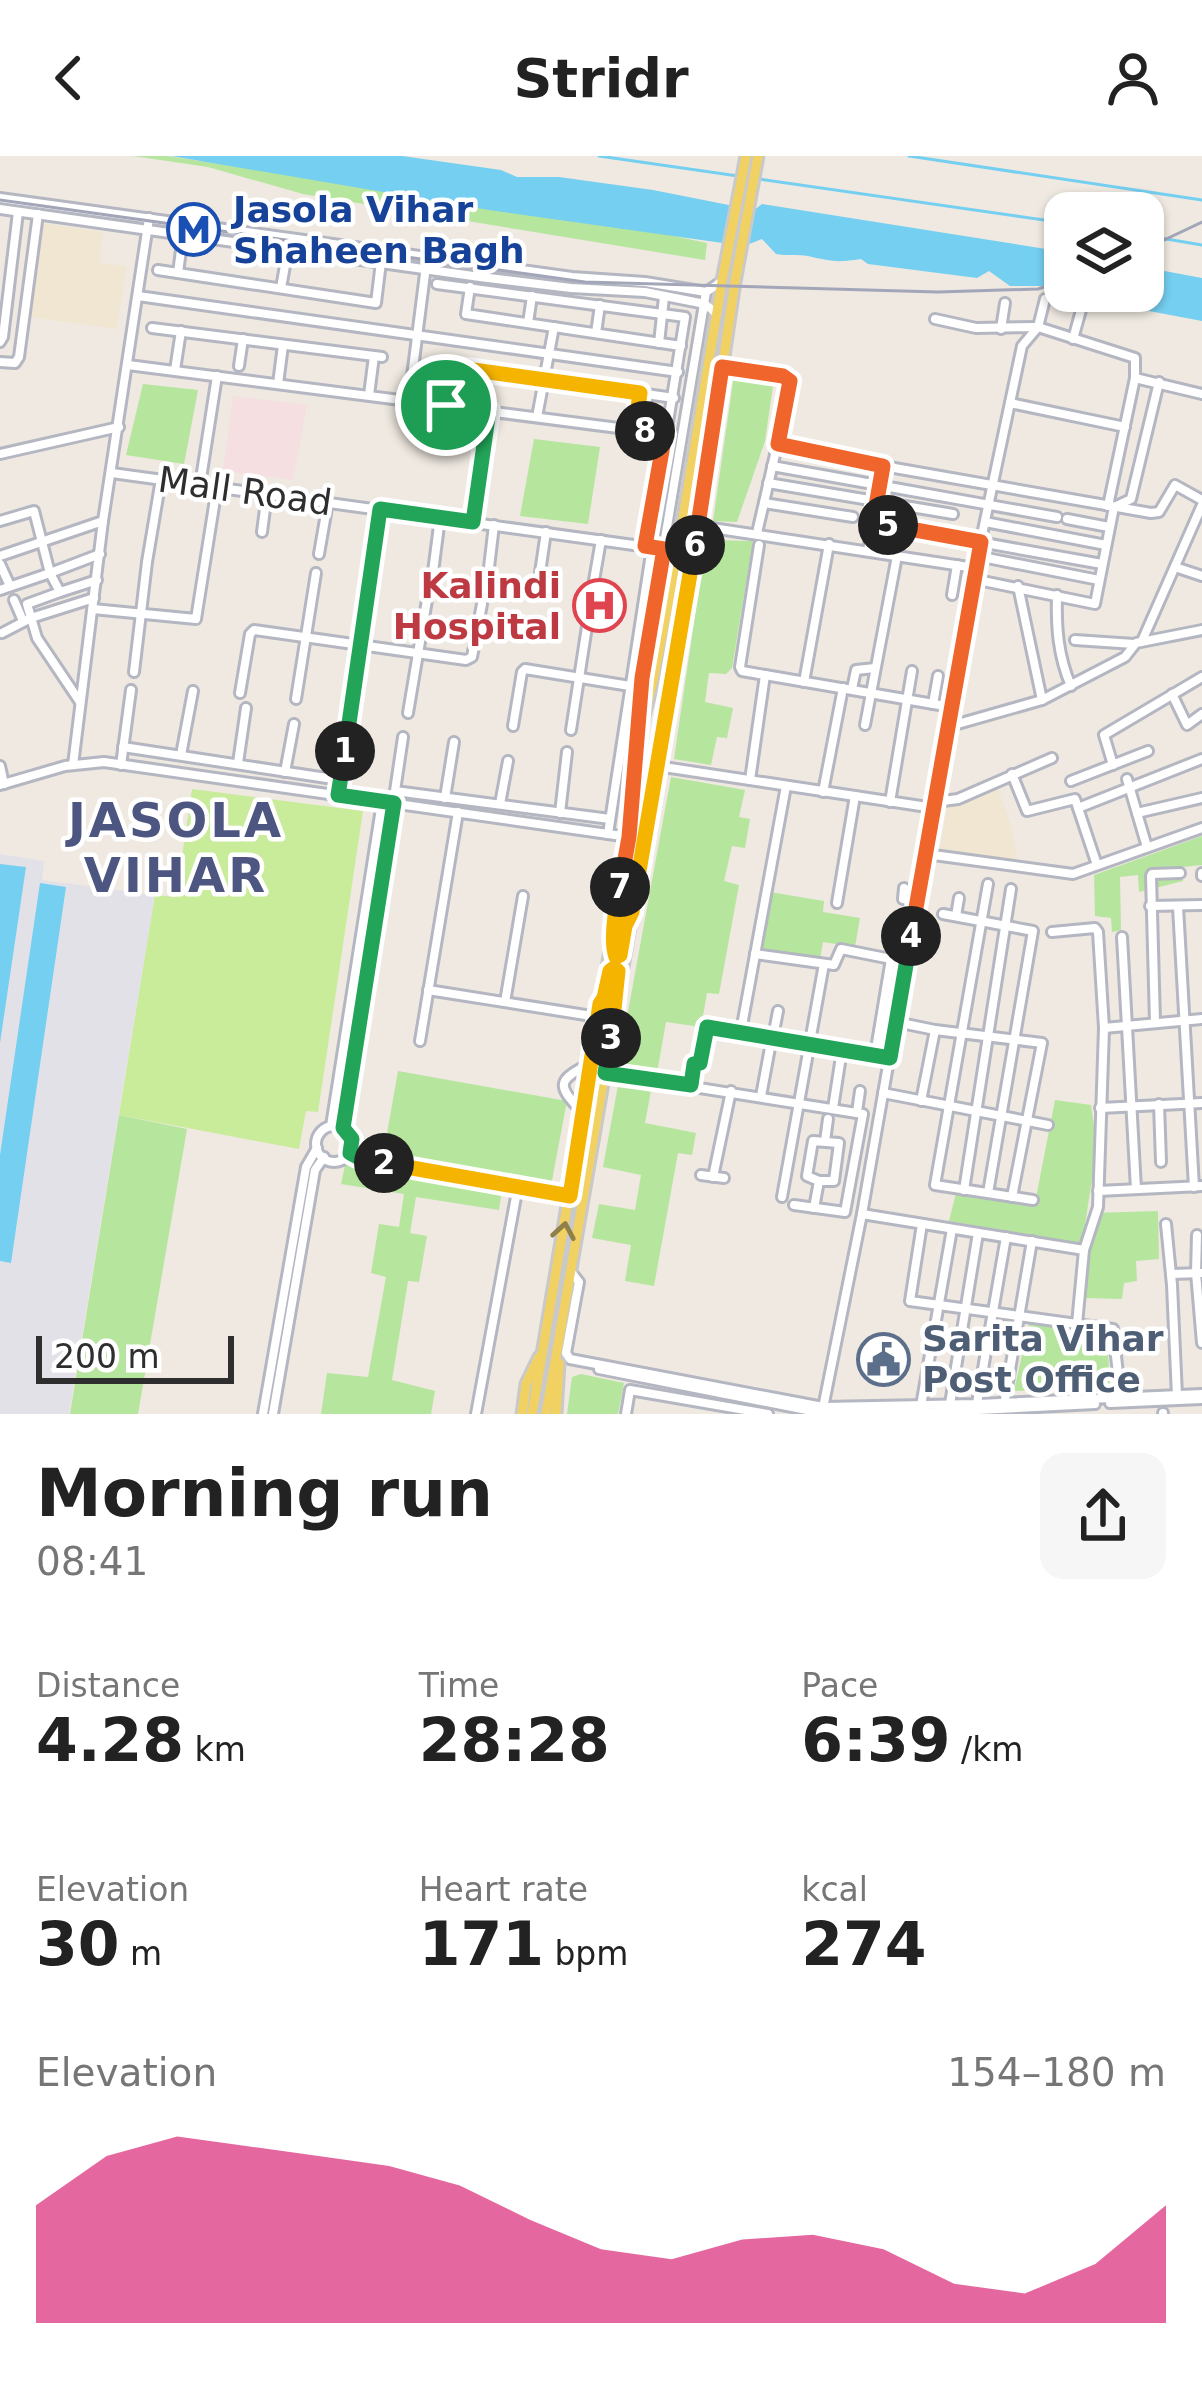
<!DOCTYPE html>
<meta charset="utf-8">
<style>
:root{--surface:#fff;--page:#f6f6f6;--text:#222;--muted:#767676;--accent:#db2777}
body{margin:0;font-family:"DejaVu Sans",sans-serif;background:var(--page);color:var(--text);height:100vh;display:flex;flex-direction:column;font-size:45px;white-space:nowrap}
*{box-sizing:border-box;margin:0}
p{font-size:39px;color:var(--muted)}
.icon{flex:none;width:66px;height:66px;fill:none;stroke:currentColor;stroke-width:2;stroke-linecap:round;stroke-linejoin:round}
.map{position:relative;height:1258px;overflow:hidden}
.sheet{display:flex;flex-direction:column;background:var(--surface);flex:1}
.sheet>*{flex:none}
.buttons{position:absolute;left:1044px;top:36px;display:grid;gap:24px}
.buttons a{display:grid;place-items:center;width:120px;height:120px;border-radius:24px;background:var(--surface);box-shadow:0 3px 9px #0004;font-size:60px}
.scale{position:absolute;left:36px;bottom:30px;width:198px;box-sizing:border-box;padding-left:12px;border:6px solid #2e2e2e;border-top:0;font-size:33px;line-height:42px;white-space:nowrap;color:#2e2e2e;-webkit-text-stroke:9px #fff;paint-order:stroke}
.pin{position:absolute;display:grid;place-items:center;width:102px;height:102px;color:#fff;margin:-51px;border:6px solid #fff;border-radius:50%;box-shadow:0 3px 12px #0007}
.km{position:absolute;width:60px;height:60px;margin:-30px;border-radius:50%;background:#222;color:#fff;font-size:33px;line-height:60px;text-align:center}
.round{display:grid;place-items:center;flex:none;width:126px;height:126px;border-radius:24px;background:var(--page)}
.summary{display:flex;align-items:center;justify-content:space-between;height:204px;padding:0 36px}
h1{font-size:66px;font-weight:700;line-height:90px}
.stats{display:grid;grid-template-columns:repeat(3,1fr);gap:18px;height:204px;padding:12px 36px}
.stats div{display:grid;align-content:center}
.stats b{font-size:60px;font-weight:700}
.stats small{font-size:33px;font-weight:400}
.stats p{font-size:33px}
.chart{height:336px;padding:24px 36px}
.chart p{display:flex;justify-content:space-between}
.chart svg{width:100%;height:216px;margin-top:12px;fill:var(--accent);opacity:.7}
header{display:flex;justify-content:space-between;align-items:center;height:156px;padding:0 36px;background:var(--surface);font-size:54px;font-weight:700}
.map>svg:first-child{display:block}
</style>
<header><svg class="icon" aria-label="back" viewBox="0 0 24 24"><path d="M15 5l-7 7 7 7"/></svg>Stridr<svg class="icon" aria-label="person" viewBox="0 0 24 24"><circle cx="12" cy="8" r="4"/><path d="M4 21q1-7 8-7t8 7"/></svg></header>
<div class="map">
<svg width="1202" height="1258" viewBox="0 0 1202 1258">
<rect width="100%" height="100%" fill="#efe9e1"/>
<!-- industrial -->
<polygon fill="#e3e1e8" points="0,698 44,705 42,724 155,739 69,1258 0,1258"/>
<!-- education -->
<g fill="#f0e6d1">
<polygon points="41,67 103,76 99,107 126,110 117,173 28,161"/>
<polygon points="996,629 1011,669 1018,705 940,693 948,647"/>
</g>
<!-- medical -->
<polygon fill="#f5dfe0" points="233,240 307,249 293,324 223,315"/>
<!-- green -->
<g fill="#b6e59e">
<polygon points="133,0 167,0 365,30 515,46 707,87 705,104 303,38 208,11"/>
<polygon points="734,219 774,223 765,285 737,366 713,365"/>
<polygon points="143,228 198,234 184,308 126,299"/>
<polygon points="534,283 600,291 588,368 520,360"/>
<polygon points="706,384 753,385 732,512 726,518 709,517 705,546 733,552 727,582 717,581 711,609 674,603"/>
<polygon points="671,621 745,634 739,661 750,663 745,692 732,690 724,725 739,729 719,838 707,837 701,871 666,866 657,917 618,910"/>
<polygon points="1202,680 1202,709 1183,711 1183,725 1139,736 1138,719 1120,721 1121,774 1112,776 1111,762 1095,760 1094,719"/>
<polygon points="770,736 824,745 823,756 860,762 855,791 823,786 820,803 761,793"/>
<polygon points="398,915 567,945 551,1030 383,1000"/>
<polygon points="619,924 652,929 645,967 696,977 692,999 678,997 654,1130 625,1125 631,1089 592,1082 599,1048 635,1054 641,1019 603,1011"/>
<polygon points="1055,944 1091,949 1097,991 1082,1088 949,1065 956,1037 1035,1047"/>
<polygon points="119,959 187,973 138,1258 70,1258"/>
<polygon points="346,1005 502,1034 499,1054 416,1041 410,1077 427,1080 419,1126 408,1125 392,1224 435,1235 431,1258 321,1258 327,1217 368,1221 386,1121 371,1117 379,1068 399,1071 404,1038 341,1028"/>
<polygon points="1158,1055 1159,1103 1136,1105 1137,1125 1124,1127 1122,1143 1085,1142 1093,1057"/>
<polygon points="1029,1167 1107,1179 1110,1231 1014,1235"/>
<polygon points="581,1218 624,1227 618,1258 567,1258 572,1221"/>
</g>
<!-- pitch -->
<polygon fill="#c9ec9a" points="192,633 363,655 318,956 306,955 299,993 119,959 155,739 176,741"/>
<!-- water -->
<g fill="#75cff0">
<path d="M 171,0 L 402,0 L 501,14 L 517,21 L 559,21 L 653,34 L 754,54 L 762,48 L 1065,96 L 1065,135 L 1143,135 L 1143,111 L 1202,122 L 1202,165 L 1149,155 L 1150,151 C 1126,141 1094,142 1069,146 L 1052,130 L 1010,130 L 989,115 L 977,122 L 868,108 L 861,103 C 836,107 831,105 808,100 C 798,98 786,100 776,98 L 762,83 L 744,90 L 489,54 Z"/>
<polygon points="0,708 26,711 0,887"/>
<polygon points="40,727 66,731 11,1107 0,1105 0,999"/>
</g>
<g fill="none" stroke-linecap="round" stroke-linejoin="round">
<!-- stream -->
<g stroke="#75cff0" stroke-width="3">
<polyline points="599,0 1065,67"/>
<polyline points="909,0 1202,44"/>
<polyline points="1143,79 1202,89"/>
</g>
<defs>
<g id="minor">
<polyline points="0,42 572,121 645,126 706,136 721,126"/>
<polyline points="0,53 480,121 571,132 645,136 705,148 717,158"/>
<polyline points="158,114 376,147 381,106"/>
<polyline points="178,117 183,79"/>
<polyline points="437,128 685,161 668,266"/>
<polyline points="470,131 466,158 681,190"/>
<polyline points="281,132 288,93"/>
<polyline points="138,140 678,216"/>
<polyline points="935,163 976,172 1038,171 1135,202 1135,222 1108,350"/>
<polyline points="528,167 532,140"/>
<polyline points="152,172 382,201"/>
<polyline points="1001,173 1005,147"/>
<polyline points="596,177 600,149"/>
<polyline points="1073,183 1083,147"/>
<polyline points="0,186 3,181 18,56"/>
<polyline points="659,187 664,141"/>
<polyline points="0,206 15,207 19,201 38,58"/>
<polyline points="434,208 674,242"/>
<polyline points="128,209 665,278 645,390"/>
<polyline points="239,210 243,183"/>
<polyline points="722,211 783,220 788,222 791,229 757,377"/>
<polyline points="175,214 181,175"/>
<polyline points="1135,222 1202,238"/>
<polyline points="278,228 283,189"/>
<polyline points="369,239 374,200"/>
<polyline points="409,244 426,110"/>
<polyline points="1010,247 1125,271"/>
<polyline points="446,249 452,211"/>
<polyline points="537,261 554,171"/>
<polyline points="635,274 640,237"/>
<polyline points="778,288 883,310 1151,357 1159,356 1175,329 1202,344"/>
<polyline points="0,298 119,271"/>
<polyline points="772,310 1057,361"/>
<polyline points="112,317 677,395"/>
<polyline points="768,327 953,358"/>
<polyline points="200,329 217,220"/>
<polyline points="764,347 853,361"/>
<polyline points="1067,363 1109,371"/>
<polyline points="0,365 34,355 50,417 100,398"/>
<polyline points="473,366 489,255"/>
<polyline points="985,366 1106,389"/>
<polyline points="873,367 1102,408"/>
<polyline points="699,370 975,412"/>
<polyline points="262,376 267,338"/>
<polyline points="868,395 883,310"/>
<polyline points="319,398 328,346"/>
<polyline points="0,400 103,365"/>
<polyline points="977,400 1099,424"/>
<polyline points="0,408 10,430"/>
<polyline points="1175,411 1202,420"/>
<polyline points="433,416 440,362"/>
<polyline points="488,420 494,369"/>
<polyline points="973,423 1095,448 1114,351 1131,343 1159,226"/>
<polyline points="538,430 546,376"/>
<polyline points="1018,430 1042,544"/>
<polyline points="0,434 50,417 60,436 27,448 37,482 80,546"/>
<polyline points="60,436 97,424"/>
<polyline points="592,436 601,384"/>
<polyline points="952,439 957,409"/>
<path d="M 1057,439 C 1056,471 1058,500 1071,530"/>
<polyline points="14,444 23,465"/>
<polyline points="93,453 196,463 217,331"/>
<polyline points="2,477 31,462 94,442"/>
<polyline points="1075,484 1134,488"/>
<polyline points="1142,485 1202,349"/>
<polyline points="134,516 147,406 161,323"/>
<polyline points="765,519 951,551"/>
<polyline points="804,526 829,388"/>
<polyline points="852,533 856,514 875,512"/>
<polyline points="240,537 250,478 254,474 466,504 472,501 482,448"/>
<polyline points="1172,538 1187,569 1202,558"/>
<polyline points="296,543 316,417"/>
<polyline points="933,548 938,520"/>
<polyline points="408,557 427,444"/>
<polyline points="640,562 645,503 706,136"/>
<polyline points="865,569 897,400"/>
<polyline points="513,570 522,516 525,513 630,530"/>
<polyline points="947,571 1042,544 1125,501 1136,487 1202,474"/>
<polyline points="571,574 588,464"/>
<polyline points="403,581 395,635 610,663"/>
<polyline points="123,591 340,624"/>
<polyline points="181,599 193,535"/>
<polyline points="238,607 246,552"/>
<polyline points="73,609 103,365 149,62"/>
<polyline points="121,609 131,534"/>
<polyline points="1113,609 1104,579 1202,521"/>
<polyline points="0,610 4,628"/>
<polyline points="657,610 934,652"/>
<polyline points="285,616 294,568"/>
<polyline points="1012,618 1027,655 1075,643 1097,709"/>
<polyline points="1127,623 1147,691"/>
<polyline points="750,624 765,519 742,515 740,511 759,389"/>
<polyline points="1071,625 1148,595"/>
<polyline points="0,629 65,610 104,606 629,681"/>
<polyline points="823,636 843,532"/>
<polyline points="338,639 380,353"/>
<polyline points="445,642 454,586"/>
<polyline points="890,646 912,515"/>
<polyline points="935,646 958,643 1052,602"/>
<polyline points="500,648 508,605"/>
<polyline points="1078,652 1202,603"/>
<polyline points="560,657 567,596"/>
<polyline points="1137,657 1202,642"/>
<polyline points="608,678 652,391"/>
<polyline points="926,698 1073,718 1202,672"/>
<polyline points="1202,717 1202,720"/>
<polyline points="988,728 935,1029 1033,1044"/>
<polyline points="904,732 903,743 917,746"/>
<polyline points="837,747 855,640"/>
<polyline points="1150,750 1202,749"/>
<path d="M 1178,751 C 1183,844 1188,937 1194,1031"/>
<polyline points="943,758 1033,775 988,1037"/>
<polyline points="956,760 959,742"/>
<polyline points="1052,776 1095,772 1098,776 1104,872 1098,1051 1084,1094 1077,1168"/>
<polyline points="1122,781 1136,1033"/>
<polyline points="755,798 834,809 841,793 891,803 875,899"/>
<polyline points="428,834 598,861"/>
<polyline points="505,846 523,740"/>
<polyline points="896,866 935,874 1042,887 1012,1041"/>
<polyline points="1155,866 1151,720 1152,718 1180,717"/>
<polyline points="1104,872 1202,863"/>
<polyline points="741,875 786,630"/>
<polyline points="773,881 778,855"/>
<polyline points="420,885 458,656"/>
<polyline points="605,917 863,958 845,1056 794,1049"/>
<polyline points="691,929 694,908 700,907 708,871 890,901"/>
<polyline points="883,937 1048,969"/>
<polyline points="761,940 772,881"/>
<polyline points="921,945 935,874"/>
<polyline points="1159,948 1161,1006"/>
<polyline points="833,952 842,894"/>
<polyline points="1100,952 1202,947"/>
<path d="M 582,956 C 555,928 558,924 591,907"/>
<polyline points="857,956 860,935"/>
<polyline points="331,970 382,646"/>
<circle cx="334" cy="988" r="18"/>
<polyline points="343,972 394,647"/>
<polyline points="825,985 828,963"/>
<polyline points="350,997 361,1003 569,1040"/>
<polyline points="701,1019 724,1022"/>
<polyline points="713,1021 731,935"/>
<polyline points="964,1034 1011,733"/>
<polyline points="1098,1035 1202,1030"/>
<polyline points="782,1041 824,808"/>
<polyline points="814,1052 819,1025 807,1020 813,985 839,987 834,1025 819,1025"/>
<polyline points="862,1058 1084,1094"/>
<polyline points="922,1068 910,1145 1113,1173 1120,1236"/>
<polyline points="1166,1068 1172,1129 1177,1240"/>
<polyline points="1197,1079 1196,1117 1202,1187"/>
<polyline points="571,1116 579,1126 566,1197 570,1203 823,1251 977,1248 1202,1238"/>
<polyline points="1171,1118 1202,1117"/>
<polyline points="599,1213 822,1257 920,1257 1095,1248"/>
<polyline points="1110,1247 1202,1243"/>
<polyline points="950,1248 978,1077"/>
<polyline points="1004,1249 1032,1085"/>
<polyline points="921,1250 952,1073"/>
<polyline points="976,1253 1006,1081"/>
<polyline points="822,1257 862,1058 975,412 1022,190 1038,171 1045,143"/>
<polyline points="1163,1257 1163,1258"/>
<polyline points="263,1258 306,1011 317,992"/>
<polyline points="273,1258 315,1014 324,1001"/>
<polyline points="476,1258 518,1030"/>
<polyline points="626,1258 630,1234 768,1258"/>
</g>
<g id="major">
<polyline points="522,1258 526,1228 539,1201"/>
<polyline points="532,1258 629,681 640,575 653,525 672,429 722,125 746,0"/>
<polyline points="546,1258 699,370 735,126 758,0"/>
<polyline points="556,1258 559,1207"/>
</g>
</defs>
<!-- minor casing -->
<use href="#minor" stroke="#b4b7c1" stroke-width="14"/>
<!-- major casing -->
<use href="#major" stroke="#c9c9c9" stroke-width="15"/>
<!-- minor -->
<use href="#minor" stroke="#fff" stroke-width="8"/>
<!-- major -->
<use href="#major" stroke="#f2d163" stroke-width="9"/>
<!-- rail -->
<g stroke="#a3a6b8" stroke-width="3">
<polyline points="0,44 585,126 938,136 1038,133 1065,124"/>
<polyline points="1143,94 1202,66"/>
</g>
</g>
<!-- one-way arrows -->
<defs><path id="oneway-chevron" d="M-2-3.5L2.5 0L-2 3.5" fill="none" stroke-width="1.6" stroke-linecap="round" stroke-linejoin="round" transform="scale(3)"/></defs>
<use stroke="#908048" href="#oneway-chevron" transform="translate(564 1075) rotate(-80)"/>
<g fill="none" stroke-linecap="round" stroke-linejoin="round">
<defs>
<polyline id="split-1" points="345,595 380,353 473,366 489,254 446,249"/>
<polyline id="split-2" points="345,595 338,639 394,647 343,972 352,983 350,997 361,1003 384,1007"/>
<polyline id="split-3" points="384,1007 570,1040 600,848 604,842 610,815 614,812 618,815 611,882"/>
<polyline id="split-4" points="611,882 605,917 691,929 694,908 700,907 707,871 890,902 911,780"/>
<polyline id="split-5" points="888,369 981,386 911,780"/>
<polyline id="split-6" points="695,389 722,211 783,220 790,225 778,288 883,310 873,367 888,369"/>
<path id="split-7" d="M 620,731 C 616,750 610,785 616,801 L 620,799 L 625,770 L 632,756 L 695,389"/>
<polyline id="split-8" points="620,731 629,681 642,522 664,393 645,390 665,278 645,275"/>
<polyline id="split-9" points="446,249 452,211 640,237 635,274 645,275"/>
</defs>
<!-- split-1 casing -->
<use href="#split-1" stroke="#fff" stroke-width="24"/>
<!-- split-2 casing -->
<use href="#split-2" stroke="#fff" stroke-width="24"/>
<!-- split-3 casing -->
<use href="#split-3" stroke="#fff" stroke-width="24"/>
<!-- split-4 casing -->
<use href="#split-4" stroke="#fff" stroke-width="24"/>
<!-- split-5 casing -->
<use href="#split-5" stroke="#fff" stroke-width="24"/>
<!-- split-6 casing -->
<use href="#split-6" stroke="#fff" stroke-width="24"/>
<!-- split-7 casing -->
<use href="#split-7" stroke="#fff" stroke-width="24"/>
<!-- split-8 casing -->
<use href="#split-8" stroke="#fff" stroke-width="24"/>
<!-- split-9 casing -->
<use href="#split-9" stroke="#fff" stroke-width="24"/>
<!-- split-1 -->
<use href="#split-1" stroke="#22a559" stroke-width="15"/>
<!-- split-2 -->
<use href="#split-2" stroke="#22a559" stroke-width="15"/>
<!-- split-3 -->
<use href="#split-3" stroke="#f5b400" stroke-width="15"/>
<!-- split-4 -->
<use href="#split-4" stroke="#22a559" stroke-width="15"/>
<!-- split-5 -->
<use href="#split-5" stroke="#f0652b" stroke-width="15"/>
<!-- split-6 -->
<use href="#split-6" stroke="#f0652b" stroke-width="15"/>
<!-- split-7 -->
<use href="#split-7" stroke="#f5b400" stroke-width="15"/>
<!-- split-8 -->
<use href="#split-8" stroke="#f0652b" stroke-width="15"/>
<!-- split-9 -->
<use href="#split-9" stroke="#f5b400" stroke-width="15"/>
</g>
<!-- icons -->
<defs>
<symbol id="metro-ring" viewBox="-11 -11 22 22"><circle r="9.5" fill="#fff" stroke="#1a4fb4" stroke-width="1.5"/><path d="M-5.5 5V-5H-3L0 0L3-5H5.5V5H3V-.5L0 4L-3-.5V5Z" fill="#1a4fb4"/></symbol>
<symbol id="hospital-ring" viewBox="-11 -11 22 22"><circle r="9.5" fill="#fff" stroke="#e0444e" stroke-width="1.5"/><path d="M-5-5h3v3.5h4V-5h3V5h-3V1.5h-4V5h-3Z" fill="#e0444e"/></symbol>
<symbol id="civic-ring" viewBox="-11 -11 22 22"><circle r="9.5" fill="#fff" stroke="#5c6f8a" stroke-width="1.5"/><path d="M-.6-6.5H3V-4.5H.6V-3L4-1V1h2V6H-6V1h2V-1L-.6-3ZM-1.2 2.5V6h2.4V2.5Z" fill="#5c6f8a"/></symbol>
</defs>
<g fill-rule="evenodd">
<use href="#metro-ring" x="164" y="44" width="59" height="59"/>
<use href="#hospital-ring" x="570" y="420" width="59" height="59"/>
<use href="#civic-ring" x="854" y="1174" width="59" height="59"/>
</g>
<g text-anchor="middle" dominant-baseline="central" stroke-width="9" stroke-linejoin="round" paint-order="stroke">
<!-- transit labels -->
<g font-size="36" font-weight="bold" fill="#164399" stroke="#fff" text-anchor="start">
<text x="233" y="53">Jasola Vihar<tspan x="233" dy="41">Shaheen Bagh</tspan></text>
</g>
<!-- street labels -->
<g font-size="36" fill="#2e2e2e" stroke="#fff">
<text transform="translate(245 335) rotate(8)">Mall Road</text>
</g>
<!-- health labels -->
<g font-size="36" font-weight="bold" fill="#be3a42" stroke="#fff" text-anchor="end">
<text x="561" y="429">Kalindi<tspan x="561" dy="41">Hospital</tspan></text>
</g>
<!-- service labels -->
<g font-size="36" font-weight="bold" fill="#4e5e75" stroke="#fff" text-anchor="start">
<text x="922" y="1182">Sarita Vihar<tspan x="922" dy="41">Post Office</tspan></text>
</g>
<!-- district labels -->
<g font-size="48" font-weight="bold" letter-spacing="3" fill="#4d5680" stroke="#fff">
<text x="176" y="664">JASOLA<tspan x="176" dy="55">VIHAR</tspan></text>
</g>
</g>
</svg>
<div class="buttons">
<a><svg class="icon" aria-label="layers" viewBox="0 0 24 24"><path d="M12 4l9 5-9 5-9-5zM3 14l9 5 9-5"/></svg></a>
</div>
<div class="scale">200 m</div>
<div class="pin" style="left:446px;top:249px;background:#1e9e55"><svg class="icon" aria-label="arrive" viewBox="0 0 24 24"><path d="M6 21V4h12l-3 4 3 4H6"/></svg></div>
<b class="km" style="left:345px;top:595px">1</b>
<b class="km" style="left:384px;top:1007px">2</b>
<b class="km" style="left:611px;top:882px">3</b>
<b class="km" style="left:911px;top:780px">4</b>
<b class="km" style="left:888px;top:369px">5</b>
<b class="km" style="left:695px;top:389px">6</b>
<b class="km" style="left:620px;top:731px">7</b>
<b class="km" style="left:645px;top:275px">8</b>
</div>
<section class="sheet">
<div class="summary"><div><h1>Morning run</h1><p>08:41</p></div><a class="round"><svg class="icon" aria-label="share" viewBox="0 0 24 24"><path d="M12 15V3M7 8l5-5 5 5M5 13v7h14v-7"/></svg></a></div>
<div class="stats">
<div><p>Distance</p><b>4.28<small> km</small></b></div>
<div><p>Time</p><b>28:28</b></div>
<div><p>Pace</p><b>6:39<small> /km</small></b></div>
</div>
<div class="stats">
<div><p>Elevation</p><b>30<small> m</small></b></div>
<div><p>Heart rate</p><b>171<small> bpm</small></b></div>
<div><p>kcal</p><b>274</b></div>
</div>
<div class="chart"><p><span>Elevation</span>154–180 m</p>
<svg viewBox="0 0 160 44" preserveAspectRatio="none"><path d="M0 44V20L10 10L20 6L30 8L40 10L50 12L60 16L70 23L80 29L90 31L100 27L110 26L120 29L130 36L140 38L150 32L160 20V44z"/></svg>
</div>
</section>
